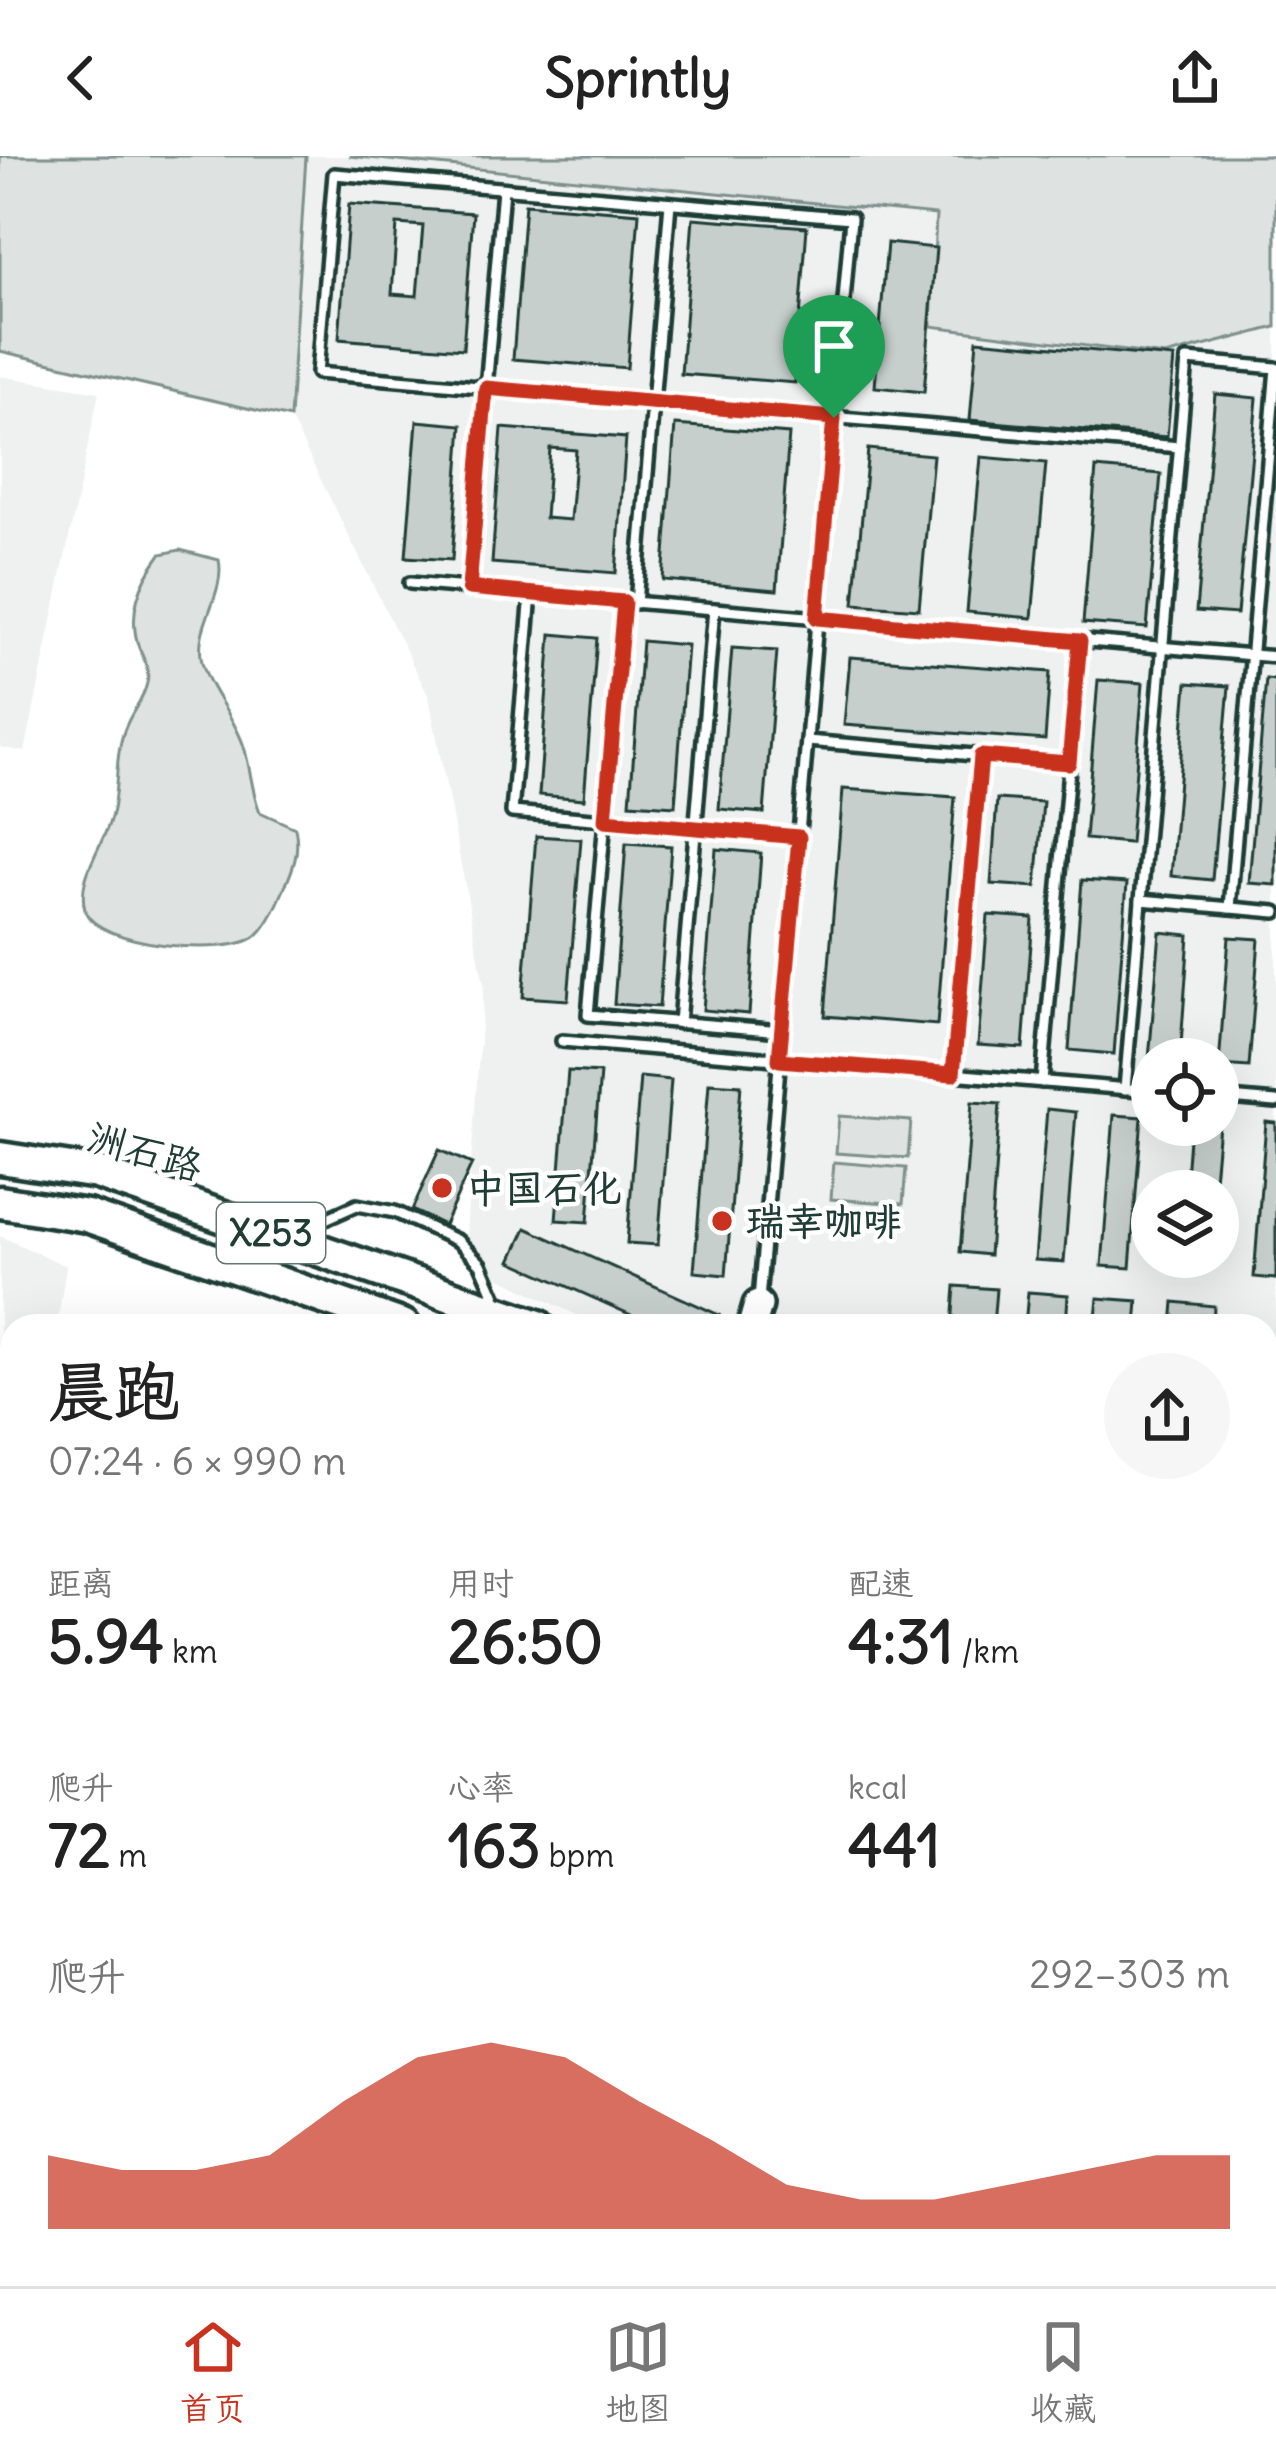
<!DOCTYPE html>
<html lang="zh">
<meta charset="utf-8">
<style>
:root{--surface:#fff;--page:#f6f6f6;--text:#222;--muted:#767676;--line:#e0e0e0;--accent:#c8321e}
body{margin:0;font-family:Delius,"LXGW WenKai TC",sans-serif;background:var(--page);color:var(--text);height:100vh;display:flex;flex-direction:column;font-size:45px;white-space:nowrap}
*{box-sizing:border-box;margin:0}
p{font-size:39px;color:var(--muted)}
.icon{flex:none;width:66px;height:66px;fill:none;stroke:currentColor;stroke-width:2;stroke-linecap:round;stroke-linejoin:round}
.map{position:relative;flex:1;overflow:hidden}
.panel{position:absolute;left:0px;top:1158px;width:1278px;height:972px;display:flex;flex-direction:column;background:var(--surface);border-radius:36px 36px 0 0;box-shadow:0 12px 48px #0002}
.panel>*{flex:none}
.fabs{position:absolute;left:1131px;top:882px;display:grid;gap:24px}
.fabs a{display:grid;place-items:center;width:108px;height:108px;border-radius:50%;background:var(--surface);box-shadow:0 12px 48px #0002;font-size:60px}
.pin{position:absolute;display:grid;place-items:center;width:102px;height:102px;color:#fff;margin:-123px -51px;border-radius:50% 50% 50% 0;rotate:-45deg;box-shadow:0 0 12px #0007}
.pin .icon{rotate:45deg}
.round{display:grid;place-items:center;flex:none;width:126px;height:126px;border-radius:63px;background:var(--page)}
.overview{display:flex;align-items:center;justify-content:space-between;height:204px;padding:0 48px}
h1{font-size:66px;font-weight:800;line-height:90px}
.metrics{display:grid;grid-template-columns:repeat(3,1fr);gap:18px;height:204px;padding:12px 48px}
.metrics div{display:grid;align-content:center}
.metrics b{font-size:60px;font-weight:800}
.metrics small{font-size:33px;font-weight:400}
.metrics p{font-size:33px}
.chart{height:336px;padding:24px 48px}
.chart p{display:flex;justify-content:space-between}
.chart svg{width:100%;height:216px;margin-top:12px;fill:var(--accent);opacity:.7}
header{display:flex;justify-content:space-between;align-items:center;height:156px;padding:0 48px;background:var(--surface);font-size:54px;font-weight:800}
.tab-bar{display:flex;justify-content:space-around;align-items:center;height:168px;border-top:3px solid var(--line);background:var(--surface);font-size:33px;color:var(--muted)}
.tab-bar a{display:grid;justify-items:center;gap:6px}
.tab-bar .current{color:var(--accent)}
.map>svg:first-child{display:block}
</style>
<header><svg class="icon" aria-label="back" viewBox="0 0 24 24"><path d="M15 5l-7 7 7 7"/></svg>Sprintly<svg class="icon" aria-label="share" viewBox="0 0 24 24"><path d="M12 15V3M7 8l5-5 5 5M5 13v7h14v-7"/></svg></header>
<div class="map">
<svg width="1276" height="2130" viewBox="0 0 1276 2130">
<rect width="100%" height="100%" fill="#fff"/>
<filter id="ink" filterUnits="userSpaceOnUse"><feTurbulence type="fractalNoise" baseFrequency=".00833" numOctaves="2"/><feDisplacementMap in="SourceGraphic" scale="24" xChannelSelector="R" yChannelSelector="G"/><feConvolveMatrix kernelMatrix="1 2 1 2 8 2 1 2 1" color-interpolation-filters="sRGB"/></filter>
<g filter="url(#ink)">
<!-- built -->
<g fill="#eef1f0" fill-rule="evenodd">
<path d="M 306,0 L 349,0 L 937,59 L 932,170 L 1164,200 L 1276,171 L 1276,1298 L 1266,1296 L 1266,1170 L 599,1170 L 464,1104 L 484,828 L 429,541 L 290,262 ZM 1152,903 L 1218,903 L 1218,969 L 1152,969 ZM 1152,1035 L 1218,1035 L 1218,1101 L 1152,1101 Z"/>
<polygon points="0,220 99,236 25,596 0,591"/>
<polygon points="0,1080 66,1110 57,1170 12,1170 12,1301 0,1297"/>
<polygon points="1266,1515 1276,1518 1276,1821 1266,1822"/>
<polygon points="747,2118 1017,2118 1005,2130 749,2130"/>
</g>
<!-- green -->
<g fill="#dee3e2" stroke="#7e908b" stroke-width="3">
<polygon points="0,0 306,0 290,262 0,195"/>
<polygon points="349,0 1276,0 1276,171 1165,200 931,170 936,59"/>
<path d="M 180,394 L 219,404 C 226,438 193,471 202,506 C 210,536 235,561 244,591 C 251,613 251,634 260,656 L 295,672 C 300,695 294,711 284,733 C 278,748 269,769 256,780 C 229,802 95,790 85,754 C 76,720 105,688 112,658 C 119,629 114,595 127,568 C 133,554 144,542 147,527 C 150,514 144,503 139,492 C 127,457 140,426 161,398 Z"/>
<polygon points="839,960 911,965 908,1002 836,997"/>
<polygon points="834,1006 906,1012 903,1048 831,1043"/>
</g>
<!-- building -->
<g fill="#c7cfcc" stroke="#1f3d34" stroke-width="3" fill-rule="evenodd">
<path d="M 349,48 L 473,57 L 463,193 L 339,183 ZM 397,68 L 423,70 L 417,140 L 392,138 Z"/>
<polygon points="525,48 639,57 627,212 513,203"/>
<polygon points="693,62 807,71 795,227 681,218"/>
<polygon points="887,87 936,92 924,236 875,231"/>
<polygon points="977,184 1174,202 1167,281 970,264"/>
<polygon points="1215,238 1257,242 1237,458 1196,455"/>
<polygon points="417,265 462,269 452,404 406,401"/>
<polygon points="675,269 789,278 777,434 663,424"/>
<path d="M 502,272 L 626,282 L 616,417 L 492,407 ZM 550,292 L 576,294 L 570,364 L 545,362 Z"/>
<polygon points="868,293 933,299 919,453 854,448"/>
<polygon points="981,301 1046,307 1032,462 967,456"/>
<polygon points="1096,312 1161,318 1147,472 1083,467"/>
<polygon points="551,478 597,482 584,643 539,639"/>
<polygon points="642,485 687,489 675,650 630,647"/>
<polygon points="732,492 777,495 764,657 719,653"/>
<polygon points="850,501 1050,516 1045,584 844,569"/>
<polygon points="1266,523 1276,524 1276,729 1249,727"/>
<polygon points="1098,524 1143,527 1130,687 1085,683"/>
<polygon points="1187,527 1229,530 1212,724 1171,720"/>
<polygon points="843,633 955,641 937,869 825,860"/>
<polygon points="997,643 1043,646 1036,731 991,728"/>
<polygon points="536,680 581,683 568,844 523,841"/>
<polygon points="626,687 671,690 659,851 614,848"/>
<polygon points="716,693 761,697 749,858 703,854"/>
<polygon points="1082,724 1127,727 1114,898 1069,894"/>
<polygon points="988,759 1033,762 1023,892 978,889"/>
<polygon points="1160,776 1189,779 1180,903 1149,903"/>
<polygon points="1229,781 1259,783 1249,911 1219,909"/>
<polygon points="568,915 600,917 588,1066 556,1064"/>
<polygon points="640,921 671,924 658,1089 627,1087"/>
<polygon points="709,927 741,929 726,1119 694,1116"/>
<polygon points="972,946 1000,948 989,1099 960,1096"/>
<polygon points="1047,953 1076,956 1064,1106 1035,1104"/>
<polygon points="1114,959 1142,961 1130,1112 1102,1110"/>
<polygon points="1266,966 1276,967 1276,1123 1254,1121"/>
<polygon points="1190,969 1219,969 1213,1035 1185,1035"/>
<polygon points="439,994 472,1008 444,1069 412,1054"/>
<polygon points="526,1072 719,1159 714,1170 656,1170 511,1105"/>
<polygon points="955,1130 996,1133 993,1170 952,1170"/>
<polygon points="1028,1136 1068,1139 1066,1170 1025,1170"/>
<polygon points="1098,1142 1138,1145 1136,1170 1095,1170"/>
<polygon points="1174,1146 1214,1150 1213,1170 1172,1170"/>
</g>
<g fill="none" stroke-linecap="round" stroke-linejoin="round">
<defs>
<g id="lane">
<polyline points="410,427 1276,501"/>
<polyline points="469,432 503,33"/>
<polyline points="531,438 512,656 799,681"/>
<polyline points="624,446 588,859 782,875"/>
<polyline points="636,447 670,47"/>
<polyline points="807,585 1069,607"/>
<polyline points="1141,744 1276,756"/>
<polyline points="679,867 714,453"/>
<polyline points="562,885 1152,935"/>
<polyline points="953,918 981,600"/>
<polyline points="1042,926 1080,485"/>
<polyline points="1125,933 1187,204 1276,212 1230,752"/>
<polyline points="1218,941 1276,946"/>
<polyline points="294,1077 357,1049 395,1056 458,1085 481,1108 498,1147"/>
<path d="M 759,1144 C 790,783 821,423 851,62 L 334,18 L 317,217 C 604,242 892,267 1180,291"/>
<polyline points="0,1358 1,1359"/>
</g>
<polyline id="street" points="1005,2130 1017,2118"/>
<g id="secondary">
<polyline points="752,1170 758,1149"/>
<polyline points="1266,1310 1276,1312"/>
<polyline points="1266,1431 1276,1433"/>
<polyline points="1266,2031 1276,2037"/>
</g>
<g id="primary">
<polyline points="0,1002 97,1017 538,1170"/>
<polyline points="0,1046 87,1060 404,1170"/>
<polyline points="1266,1351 1276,1354"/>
<polyline points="1266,1397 1276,1399"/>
</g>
<g id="highway">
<polyline points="0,1504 12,1510"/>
<polyline points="0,1557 12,1566"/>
<polyline points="0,1617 12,1627"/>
<polyline points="0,1689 12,1700"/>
<polyline points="408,2118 415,2130"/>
<polyline points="451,2118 464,2130"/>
<polyline points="524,2118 536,2130"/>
<polyline points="655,2118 658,2130"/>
<polyline points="703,2118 705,2130"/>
</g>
</defs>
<!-- lane casing -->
<use href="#lane" stroke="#1f3d34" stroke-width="18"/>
<!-- street casing -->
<use href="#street" stroke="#1f3d34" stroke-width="27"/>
<!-- secondary casing -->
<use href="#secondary" stroke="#1f3d34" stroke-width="36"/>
<!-- primary casing -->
<use href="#primary" stroke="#1f3d34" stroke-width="39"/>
<!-- highway casing -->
<use href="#highway" stroke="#1f3d34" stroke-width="42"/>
<!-- path -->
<polyline stroke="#1f3d34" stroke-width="3" stroke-dasharray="9 9" stroke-linecap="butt" points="1266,1475 1276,1477"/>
<!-- lane -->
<use href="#lane" stroke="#fff" stroke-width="9"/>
<!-- street -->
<use href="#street" stroke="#fff" stroke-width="18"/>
<!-- secondary -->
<use href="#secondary" stroke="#fff" stroke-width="27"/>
<!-- primary -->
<use href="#primary" stroke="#fff" stroke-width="30"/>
<!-- highway -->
<use href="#highway" stroke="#fff" stroke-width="33"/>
</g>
</g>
<g fill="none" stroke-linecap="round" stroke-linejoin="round" filter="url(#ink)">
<defs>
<polygon id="route" points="486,232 834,262 817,462 1080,485 1069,607 981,600 953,918 779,904 799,681 605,664 624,446 469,432"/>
</defs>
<!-- route casing -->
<use href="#route" stroke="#fff" stroke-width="24"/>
<!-- route -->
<use href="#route" stroke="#c8321e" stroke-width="15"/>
</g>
<!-- markers -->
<g fill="#c8321e" stroke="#fff" stroke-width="4.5">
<circle cx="442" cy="1032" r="12"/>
<circle cx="722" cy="1065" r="12"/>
</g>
<g text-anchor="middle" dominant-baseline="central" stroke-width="9" stroke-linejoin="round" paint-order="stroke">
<!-- shield labels -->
<rect fill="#fff" stroke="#627771" stroke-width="3" x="217" y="1047" width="108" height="60" rx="9"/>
<g font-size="36" font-weight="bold" fill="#1f3d34">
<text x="271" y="1077">X253</text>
</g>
<!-- street labels -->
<g font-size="39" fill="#1f3d34" stroke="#fff">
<text transform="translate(145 996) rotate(16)">洲石路</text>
</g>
<!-- poi labels -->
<g font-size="39" font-weight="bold" fill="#1f3d34" stroke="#fff" text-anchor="start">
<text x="466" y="1032">中国石化</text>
<text x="746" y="1065">瑞幸咖啡</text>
</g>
</g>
</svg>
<div class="fabs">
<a><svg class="icon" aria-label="locate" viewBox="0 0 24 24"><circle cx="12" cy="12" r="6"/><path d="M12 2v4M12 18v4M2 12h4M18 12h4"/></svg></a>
<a><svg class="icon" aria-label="layers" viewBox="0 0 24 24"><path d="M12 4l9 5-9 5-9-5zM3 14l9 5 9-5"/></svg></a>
</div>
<div class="pin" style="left:834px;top:262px;background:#1e9e55"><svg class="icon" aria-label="arrive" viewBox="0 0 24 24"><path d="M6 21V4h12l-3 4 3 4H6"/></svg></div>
<section class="panel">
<div class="overview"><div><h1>晨跑</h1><p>07:24 · 6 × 990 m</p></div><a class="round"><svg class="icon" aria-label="share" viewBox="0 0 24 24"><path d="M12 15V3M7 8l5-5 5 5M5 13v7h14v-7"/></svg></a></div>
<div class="metrics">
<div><p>距离</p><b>5.94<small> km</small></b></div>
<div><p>用时</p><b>26:50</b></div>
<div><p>配速</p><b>4:31<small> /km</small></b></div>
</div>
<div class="metrics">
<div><p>爬升</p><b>72<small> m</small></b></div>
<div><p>心率</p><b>163<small> bpm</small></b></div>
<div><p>kcal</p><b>441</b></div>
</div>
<div class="chart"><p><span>爬升</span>292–303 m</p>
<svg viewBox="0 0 160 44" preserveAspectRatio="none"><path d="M0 44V29L10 32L20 32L30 29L40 18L50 9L60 6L70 9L80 18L90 26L100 35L110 38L120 38L130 35L140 32L150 29L160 29V44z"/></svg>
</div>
</section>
</div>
<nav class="tab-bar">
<a class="current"><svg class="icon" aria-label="home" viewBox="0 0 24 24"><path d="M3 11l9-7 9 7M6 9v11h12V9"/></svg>首页</a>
<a><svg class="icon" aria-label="map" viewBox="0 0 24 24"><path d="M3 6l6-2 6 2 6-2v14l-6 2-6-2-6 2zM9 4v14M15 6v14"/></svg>地图</a>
<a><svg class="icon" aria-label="saved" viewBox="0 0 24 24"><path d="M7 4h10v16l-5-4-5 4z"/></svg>收藏</a>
</nav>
